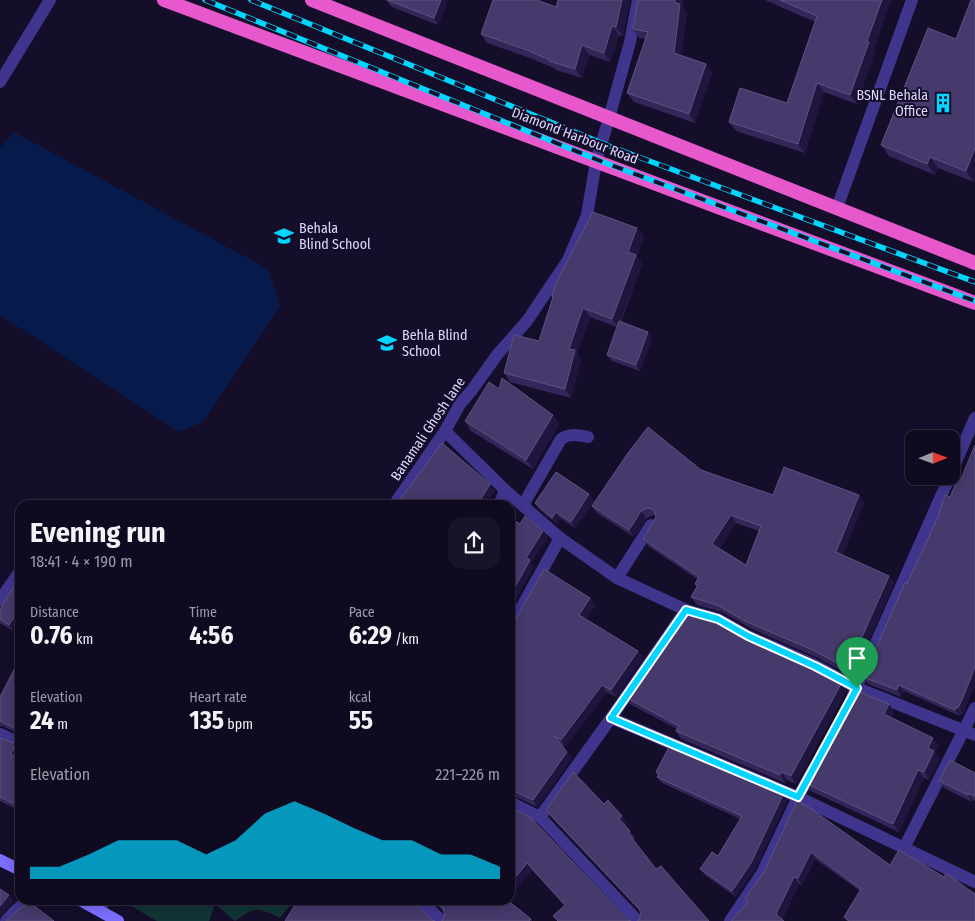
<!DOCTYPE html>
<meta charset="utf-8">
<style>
:root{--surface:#100a20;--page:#191329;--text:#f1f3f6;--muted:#9c9aa5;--line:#302b3e;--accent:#03d5ff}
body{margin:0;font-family:"Fira Sans Condensed",sans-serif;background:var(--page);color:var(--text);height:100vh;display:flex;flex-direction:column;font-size:19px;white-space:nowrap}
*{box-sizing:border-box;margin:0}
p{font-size:16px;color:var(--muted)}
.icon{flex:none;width:28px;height:28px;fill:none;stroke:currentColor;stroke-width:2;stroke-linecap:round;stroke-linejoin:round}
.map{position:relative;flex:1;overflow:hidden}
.details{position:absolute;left:15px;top:500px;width:500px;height:405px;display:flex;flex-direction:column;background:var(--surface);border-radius:15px;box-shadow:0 2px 12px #0003,0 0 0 1px var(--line)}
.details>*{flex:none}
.needle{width:32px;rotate:89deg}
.controls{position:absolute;left:905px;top:430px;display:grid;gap:10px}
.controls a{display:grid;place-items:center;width:55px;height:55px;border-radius:10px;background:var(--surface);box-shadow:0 2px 12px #0003,0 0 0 1px var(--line);font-size:25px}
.pin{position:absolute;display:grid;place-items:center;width:42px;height:42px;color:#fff;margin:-51px -21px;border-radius:50% 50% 50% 0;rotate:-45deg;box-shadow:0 0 5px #0007}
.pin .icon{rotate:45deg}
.round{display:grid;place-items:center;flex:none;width:52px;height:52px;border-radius:15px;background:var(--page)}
.summary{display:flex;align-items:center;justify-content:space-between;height:85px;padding:0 15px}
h1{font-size:28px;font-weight:700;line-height:38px}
.stats{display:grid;grid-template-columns:repeat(3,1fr);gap:8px;height:85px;padding:5px 15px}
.stats div{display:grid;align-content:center}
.stats b{font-size:25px;font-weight:700}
.stats small{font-size:14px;font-weight:400}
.stats p{font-size:14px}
.chart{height:140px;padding:10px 15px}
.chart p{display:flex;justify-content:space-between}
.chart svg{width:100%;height:90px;margin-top:5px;fill:var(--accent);opacity:.7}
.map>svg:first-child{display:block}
</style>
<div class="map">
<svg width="975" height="921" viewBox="0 0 975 921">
<rect width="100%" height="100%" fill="#150e2a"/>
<!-- green -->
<path fill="#113435" d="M 121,900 L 294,900 L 280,918 C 257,907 256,906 235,921 L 215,904 L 209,921 L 157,921 Z"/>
<!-- water -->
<polygon fill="#061b4b" points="14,132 268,269 280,306 203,422 179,432 0,315 0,148"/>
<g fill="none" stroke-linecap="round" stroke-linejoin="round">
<!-- service -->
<g stroke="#3f358d" stroke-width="12">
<polyline points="837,208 912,0"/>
<path d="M 523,505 L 561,439 C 570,433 578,435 588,437"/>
</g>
<!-- minor -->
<g stroke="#3f358d" stroke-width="12">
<polyline points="0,82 50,0"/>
<polyline points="609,118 630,42 638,0"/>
<polyline points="445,431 505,490 560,538 617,578 686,610 718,619 748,636 815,665 857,688 975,735"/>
<polyline points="951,473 975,418"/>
<polyline points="499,505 505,490"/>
<polyline points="617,578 651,525"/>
<polyline points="0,600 20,571"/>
<polyline points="510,628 560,538"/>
<polyline points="853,695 950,476"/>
<polyline points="611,718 798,797 975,882"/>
<polyline points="0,734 20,743"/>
<polyline points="510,802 540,817 638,921"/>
<polyline points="540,817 611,718 686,610"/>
<polyline points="904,848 975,708"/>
<polyline points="420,900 442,921"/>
<path d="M 6,921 C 14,912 21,904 32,900"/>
<polyline points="730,921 762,873 798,797 813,770"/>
</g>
<!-- tertiary -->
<g stroke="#3f358d" stroke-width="12">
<polyline points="394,505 445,431 460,404 472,390 497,355 527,321 568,260 587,215 596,162 609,118"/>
<polyline points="100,910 104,900"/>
</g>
<!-- secondary -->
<g stroke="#7c6eff" stroke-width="12">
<polyline points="0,860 20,870"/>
<polyline points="80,900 118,921"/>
</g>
<!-- trunk -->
<g stroke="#e658cc" stroke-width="14">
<polyline points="164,0 975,303"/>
<polyline points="312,0 975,263"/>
</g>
<defs>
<g id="rail">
<polyline points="205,0 603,162 975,301"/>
<polyline points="251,0 609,146 975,282"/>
</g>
</defs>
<!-- rail casing -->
<use href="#rail" stroke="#03d5ff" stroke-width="5.5"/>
<!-- rail -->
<use href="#rail" stroke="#150e2a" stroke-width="4" stroke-dasharray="11" stroke-linecap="butt"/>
</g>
<!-- wall -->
<g fill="#342659" fill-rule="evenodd">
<polygon points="385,0 448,0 438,25 392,7 387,1"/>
<polygon points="630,0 623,36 619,35 610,62 589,55 582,78 556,70 554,68 530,58 487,43 481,34 556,7"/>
<polygon points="638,0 683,0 682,6 687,13 681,55 706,64 712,73 695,123 634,102 627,93 645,39 639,38 633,29"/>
<polygon points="765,0 891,0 874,49 875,51 857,104 824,92 805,153 736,131 729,122 787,103 815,22"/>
<polygon points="975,0 975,179 974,182 938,168 935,175 889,156 881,145 956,39"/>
<polygon points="637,228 644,237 637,256 642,264 621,322 648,332 652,338 640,371 612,361 607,355 617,327 590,317 577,354 581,360 571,398 510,382 504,373 539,341 553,298 552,296"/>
<polygon points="465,421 559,424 533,469 471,431"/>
<path d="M 701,470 L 773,495 L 864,502 L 843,555 L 889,576 L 894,583 L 853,677 L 818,658 L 752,629 L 722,612 L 697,605 L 691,597 L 697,587 L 695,584 L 697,579 L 648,546 L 643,539 L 656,517 L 656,516 L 653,515 L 647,518 L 634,537 L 597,513 L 592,506 ZM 736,523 L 759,531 L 746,565 L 719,549 Z"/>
<polygon points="589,494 594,501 575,528 560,518 557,524 539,509 535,503"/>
<polygon points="905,583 966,707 963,714 961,714 960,716 904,691 901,697 868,684 863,677"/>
<polygon points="590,598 595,605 586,619 638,651 643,658 616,697 607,692 565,747 561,744 572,758 537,807 510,794 510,627"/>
<polygon points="0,609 13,631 0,623"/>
<polygon points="672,634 740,636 841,684 846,691 796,784 787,780 785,783 681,739 676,731 677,729 630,704 625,697 657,658"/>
<polygon points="20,658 20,735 3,726 0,726 0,697"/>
<polygon points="889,704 894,712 891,718 939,746 935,753 940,759 929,780 924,778 899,832 811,791 805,783"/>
<polygon points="0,738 20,750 20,753 18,758 20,759 20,811 0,801"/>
<polygon points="656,772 787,801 755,869 736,897 705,875 700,869 718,856 740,819 662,783 657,777 658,776"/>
<polygon points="975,773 975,801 973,800 972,802 944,788 939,781"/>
<polygon points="797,801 890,865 975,921 847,921 844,917 860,891 815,859 802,885 799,884 782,919 747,903 745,899 765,870"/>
<polygon points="604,804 622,816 627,823 625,825 635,838 633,840 656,869 639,920 641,912 550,816 546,810"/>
<polygon points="510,807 628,920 565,906 532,870 510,896"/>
<polygon points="432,900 507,900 531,919 532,921 441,921 443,920 445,916 444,912"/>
</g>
<!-- shaded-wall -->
<g fill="#20153f">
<polygon points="441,0 448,0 438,25 434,18"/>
<polygon points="622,0 630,0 623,36 616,27"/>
<polygon points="675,0 683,0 682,6 687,13 680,62 674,53"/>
<polygon points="882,0 891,0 874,49 875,51 857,104 850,95 867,41"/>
<polygon points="612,26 619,35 610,62 604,53"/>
<polygon points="582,45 589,55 582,78 575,69"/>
<polygon points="706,64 712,73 695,123 689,114"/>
<polygon points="817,83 824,92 805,153 798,144"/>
<polygon points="975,148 975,179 974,182 966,171"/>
<polygon points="930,157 938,168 935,175 927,164"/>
<polygon points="637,228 644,237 637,256 642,264 618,328 612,319 628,252"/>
<polygon points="583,308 590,317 577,354 581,360 571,398 565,389 569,349"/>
<polygon points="648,332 652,338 640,371 636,365"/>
<polygon points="553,415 559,424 533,469 526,460"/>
<polygon points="490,484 495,491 486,505 481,499"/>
<polygon points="589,494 594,501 575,528 571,522"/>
<polygon points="859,495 864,502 841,560 836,552"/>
<polygon points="641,511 647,518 634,537 629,530"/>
<polygon points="556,512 560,518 557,524 552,518"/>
<polygon points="731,515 736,523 717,552 712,544"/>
<polygon points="543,531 548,538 531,563 534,567 510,611 510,596 526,558"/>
<polygon points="889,576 894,583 853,677 848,669"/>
<polygon points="590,598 595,605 584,622 579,615"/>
<polygon points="20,608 20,621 13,631 9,625"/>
<polygon points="638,651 643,658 616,697 611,690"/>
<polygon points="975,667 975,685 963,714 958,708"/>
<polygon points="841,684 846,691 796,784 791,776"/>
<polygon points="602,685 607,692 565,747 561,740"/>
<polygon points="899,685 904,691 901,697 897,690"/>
<polygon points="889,704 894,712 889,722 884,714"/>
<polygon points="956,707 961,714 960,716 955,710"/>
<polygon points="933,738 939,746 935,753 940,759 929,780 924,772 928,748"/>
<polygon points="16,744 20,750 20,753 16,761 11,754"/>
<polygon points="567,752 572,758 537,807 533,800"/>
<polygon points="918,770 924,778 899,832 893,824"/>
<polygon points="782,772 787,780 785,783 780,775"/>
<polygon points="969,794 973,800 972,802 968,795"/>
<polygon points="783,795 787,801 755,869 736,897 732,891"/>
<polygon points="622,816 627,823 624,826 619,819"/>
<polygon points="811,852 815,859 802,885 798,878"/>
<polygon points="527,863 532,870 510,896 510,884"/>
<polygon points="794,877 799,884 781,920 776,914"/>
<polygon points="9,895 14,901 0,917 0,906"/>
</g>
<!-- building -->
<g fill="#46396b" stroke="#5e5282" fill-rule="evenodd">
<polygon points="387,0 441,0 434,18"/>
<polygon points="493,0 537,0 556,7 558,0 622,0 616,27 612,26 604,53 582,45 575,69 549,61 550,60 524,49 481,34"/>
<polygon points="638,0 675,0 675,3 680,4 674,53 706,64 689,114 627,93 648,32 633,29"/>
<polygon points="780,0 882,0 867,41 869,42 850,95 817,83 798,144 729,122 740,88 787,103 817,16"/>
<polygon points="971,0 975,0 975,148 966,171 930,157 927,164 881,145 928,28 956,39"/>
<polygon points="593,212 637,228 628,252 636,255 612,319 583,308 569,349 575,350 565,389 504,373 514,335 539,341 553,297 552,296 556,283"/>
<polygon points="619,321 648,332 636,365 607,355"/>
<polygon points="502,378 553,415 526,460 465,421 489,382 499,389"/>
<path d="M 648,427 L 701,470 L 773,495 L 784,467 L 859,495 L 836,552 L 889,576 L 848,669 L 813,650 L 747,622 L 717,605 L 691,597 L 698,585 L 695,584 L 699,577 L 643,539 L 656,517 L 655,513 L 652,509 L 648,508 L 641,511 L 629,530 L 592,506 L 628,453 ZM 731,515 L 761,526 L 746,565 L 712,544 Z"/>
<polygon points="442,443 490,484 481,499 491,505 396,505"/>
<polygon points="975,445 975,667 962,700 958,708 956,707 955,710 899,685 897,690 863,677 905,583 907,584 938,517 945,495 950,497 958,478 961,479"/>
<polygon points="556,472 589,494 571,522 556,512 552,518 535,503"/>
<polygon points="525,516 543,531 526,558 530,560 510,596 510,518 520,524"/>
<polygon points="544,569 590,598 579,615 638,651 611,690 602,685 561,740 554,736 567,752 533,800 510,789 510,627 512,626"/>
<polygon points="20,576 20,608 9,625 0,619 0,609"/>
<polygon points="684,612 710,619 740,636 806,665 841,684 791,776 782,772 780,775 676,731 679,726 625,697 654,656 657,658 670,633 672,634"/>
<polygon points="20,658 20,731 0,721 0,697"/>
<polygon points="855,690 889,704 884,714 933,738 928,748 934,751 924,772 918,770 893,824 805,783"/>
<polygon points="0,738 16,744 11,754 20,759 20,807 0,797"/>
<polygon points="669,747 783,795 751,863 732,891 700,869 712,852 718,856 742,816 657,777 659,774 656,772"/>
<polygon points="950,760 975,773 975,796 969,794 968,795 939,781"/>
<polygon points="573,772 604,804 608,800 622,816 619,819 630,831 628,833 656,869 661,866 709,921 637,921 639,920 641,913 639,909 546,810"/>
<polygon points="797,801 807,806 890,865 899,850 944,877 946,873 975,894 975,921 849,921 844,917 861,889 811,852 798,878 794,877 776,914 784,921 731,921 748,902 745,899 765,870"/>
<polygon points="510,807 530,817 628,920 631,921 558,921 553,916 565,905 527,863 510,884"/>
<polygon points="0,889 9,895 0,906"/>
<polygon points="298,900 411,900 432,920 435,921 285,921"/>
<polygon points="434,900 507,900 531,919 529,921 441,921 443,920 445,916 443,908"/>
<polygon points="29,902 54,921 6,921 19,909"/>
</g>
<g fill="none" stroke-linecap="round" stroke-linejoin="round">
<defs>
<polygon id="route" points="686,610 718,619 748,636 815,666 857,688 798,797 611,718"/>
</defs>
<!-- route casing -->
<use href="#route" stroke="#fff" stroke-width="10"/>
<!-- route -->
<use href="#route" stroke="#03d5ff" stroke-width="6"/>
</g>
<!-- icons -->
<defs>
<symbol id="building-bare" viewBox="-9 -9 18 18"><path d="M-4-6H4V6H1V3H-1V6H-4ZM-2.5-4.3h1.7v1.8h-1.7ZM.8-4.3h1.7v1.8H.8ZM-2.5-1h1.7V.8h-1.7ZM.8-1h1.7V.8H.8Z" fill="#03d5ff" stroke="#150e2a" stroke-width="2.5" paint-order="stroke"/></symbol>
<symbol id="school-bare" viewBox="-9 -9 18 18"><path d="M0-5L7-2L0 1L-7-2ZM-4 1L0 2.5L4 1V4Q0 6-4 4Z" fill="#03d5ff" stroke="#150e2a" stroke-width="2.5" paint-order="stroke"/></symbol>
</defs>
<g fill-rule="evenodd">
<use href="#building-bare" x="929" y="89" width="28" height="28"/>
<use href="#school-bare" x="270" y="222" width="28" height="28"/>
<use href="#school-bare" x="373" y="329" width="28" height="28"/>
</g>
<g text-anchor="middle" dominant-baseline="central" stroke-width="4" stroke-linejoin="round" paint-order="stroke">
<!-- poi labels -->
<g font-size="14" fill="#dfd7ff" stroke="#150e2a" text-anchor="start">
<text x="928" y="95" text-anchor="end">BSNL Behala<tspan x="928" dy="16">Office</tspan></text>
<text x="299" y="228">Behala<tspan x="299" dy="16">Blind School</tspan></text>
<text x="402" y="335">Behla Blind<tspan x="402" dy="16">School</tspan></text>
</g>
<!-- street labels -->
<g font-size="14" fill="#dfd7ff" stroke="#150e2a">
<text transform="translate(575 136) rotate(21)">Diamond Harbour Road</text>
<text transform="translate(428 429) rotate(-56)">Banamali Ghosh lane</text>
</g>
</g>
</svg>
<div class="controls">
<a><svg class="needle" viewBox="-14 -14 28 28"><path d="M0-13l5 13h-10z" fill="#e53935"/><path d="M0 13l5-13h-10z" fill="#9c9aa5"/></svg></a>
</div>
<div class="pin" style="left:857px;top:688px;background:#1e9e55"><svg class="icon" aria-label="arrive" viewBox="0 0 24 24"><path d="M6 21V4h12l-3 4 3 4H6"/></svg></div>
<section class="details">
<div class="summary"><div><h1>Evening run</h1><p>18:41 · 4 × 190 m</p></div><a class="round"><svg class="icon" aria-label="share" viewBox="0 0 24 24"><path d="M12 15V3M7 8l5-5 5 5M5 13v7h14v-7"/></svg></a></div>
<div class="stats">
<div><p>Distance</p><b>0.76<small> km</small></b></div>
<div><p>Time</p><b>4:56</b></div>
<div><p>Pace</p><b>6:29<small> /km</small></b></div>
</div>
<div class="stats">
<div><p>Elevation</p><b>24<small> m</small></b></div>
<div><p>Heart rate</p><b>135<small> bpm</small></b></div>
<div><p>kcal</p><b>55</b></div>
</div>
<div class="chart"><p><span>Elevation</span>221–226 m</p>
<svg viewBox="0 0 160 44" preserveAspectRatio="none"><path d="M0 44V38L10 38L20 32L30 25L40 25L50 25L60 32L70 25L80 12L90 6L100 12L110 19L120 25L130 25L140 32L150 32L160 38V44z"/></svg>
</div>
</section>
</div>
